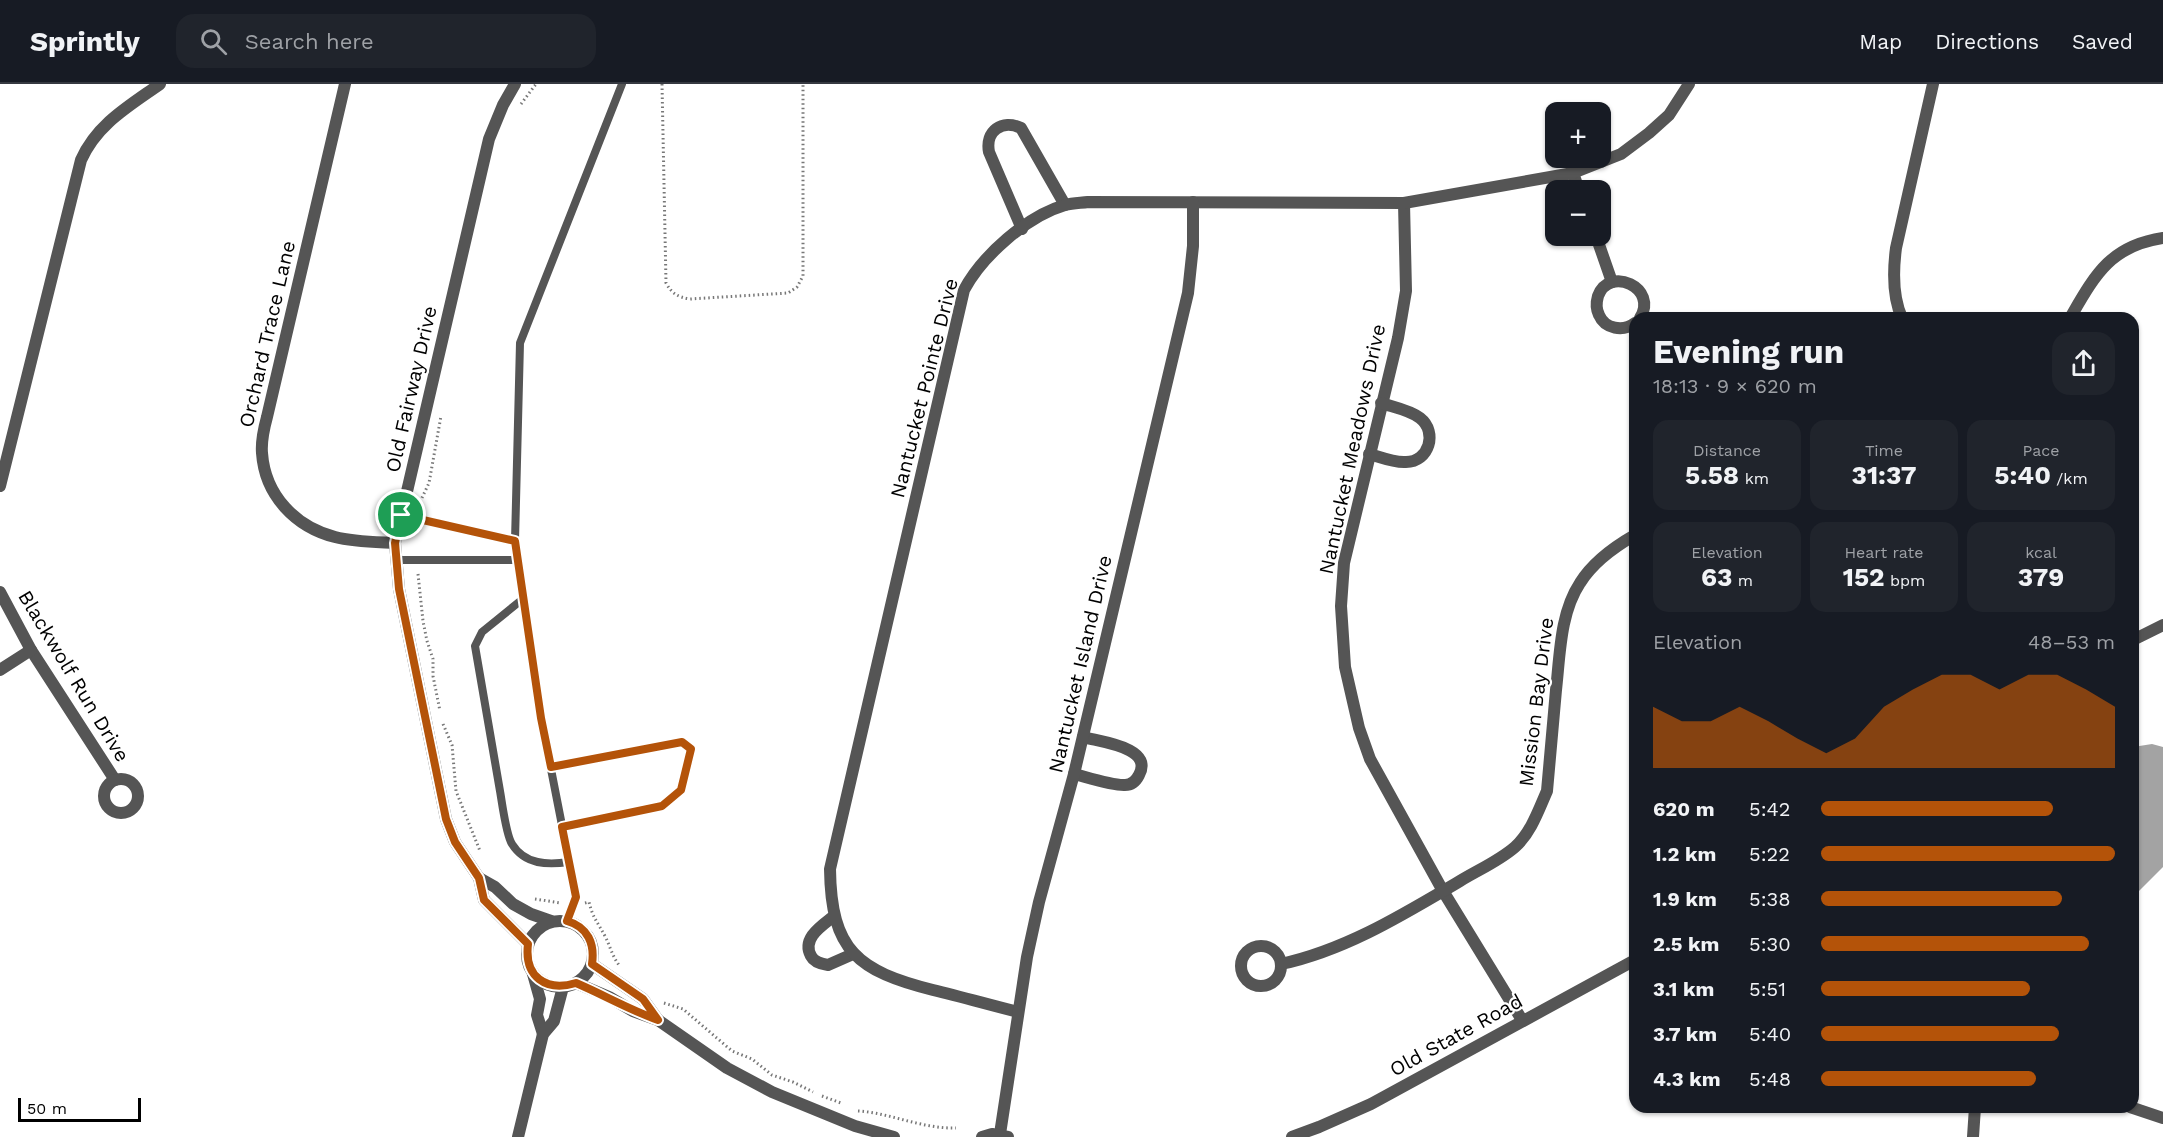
<!DOCTYPE html>
<meta charset="utf-8">
<style>
:root{--surface:#171b24;--page:#20242c;--text:#f1f3f6;--muted:#9ea1a6;--line:#363941;--accent:#b45309}
body{margin:0;font-family:"Work Sans",sans-serif;background:var(--page);color:var(--text);height:100vh;display:flex;flex-direction:column;font-size:22px;white-space:nowrap}
*{box-sizing:border-box;margin:0}
p{font-size:20px;color:var(--muted)}
.icon{flex:none;width:33px;height:33px;fill:none;stroke:currentColor;stroke-width:2;stroke-linecap:round;stroke-linejoin:round}
.map{position:relative;flex:1;overflow:hidden}
.sheet{position:absolute;left:1629px;top:228px;width:510px;height:801px;display:flex;flex-direction:column;background:var(--surface);border-radius:18px;box-shadow:0 2px 4px #0004}
.sheet>*{flex:none}
.tools{position:absolute;left:1545px;top:18px;display:grid;gap:12px}
.tools a{display:grid;place-items:center;width:66px;height:66px;border-radius:12px;background:var(--surface);box-shadow:0 2px 4px #0004;font-size:30px}
.scale{position:absolute;left:18px;bottom:15px;width:123px;box-sizing:border-box;padding-left:6px;border:3px solid #000;border-top:0;font-size:16px;line-height:21px;white-space:nowrap;color:#000;-webkit-text-stroke:4px #fff;paint-order:stroke}
.pin{position:absolute;display:grid;place-items:center;width:51px;height:51px;color:#fff;margin:-26px;border:3px solid #fff;border-radius:50%;box-shadow:0 2px 6px #0007}
.round{display:grid;place-items:center;flex:none;width:63px;height:63px;border-radius:18px;background:var(--page)}
.overview{display:flex;align-items:center;justify-content:space-between;height:102px;padding:0 24px}
h1{font-size:33px;font-weight:700;line-height:45px}
.metrics{display:grid;grid-template-columns:repeat(3,1fr);gap:9px;height:102px;padding:6px 24px}
.metrics div{display:grid;align-content:center;border-radius:15px;background:var(--page);text-align:center}
.metrics b{font-size:26px;font-weight:700}
.metrics small{font-size:16px;font-weight:400}
.metrics p{font-size:16px}
.chart{height:168px;padding:12px 24px}
.chart p{display:flex;justify-content:space-between}
.chart svg{width:100%;height:108px;margin-top:6px;fill:var(--accent);opacity:.7}
ul{padding:0 24px;list-style:none;font-size:20px}
li{display:grid;grid-template-columns:96px 72px 1fr;align-items:center;height:45px}
li i{height:15px;border-radius:8px;background:var(--accent)}
header{display:flex;align-items:center;gap:36px;box-sizing:border-box;height:84px;padding:0 30px;background:var(--surface);border-bottom:2px solid var(--line)}
header strong{font-size:28px}
nav{display:flex;gap:33px;margin-inline-start:auto;font-size:21px}
.search{width:420px;height:54px;background:var(--page);display:flex;align-items:center;gap:15px;box-sizing:border-box;padding:0 21px;border-radius:18px;color:var(--muted);font-size:22px}
.map>svg:first-child{display:block}
</style>
<header>
<strong>Sprintly</strong>
<div class="search"><svg class="icon" aria-label="search" viewBox="0 0 24 24"><circle cx="10" cy="10" r="6"/><path d="M15 15l6 6"/></svg>Search here</div>
<nav><a>Map</a><a>Directions</a><a>Saved</a></nav>
</header>
<div class="map">
<svg width="2163" height="1053" viewBox="0 0 2163 1053">
<rect width="100%" height="100%" fill="#fff"/>
<!-- water -->
<polygon fill="#a3a3a3" points="2152,660 2163,663 2163,783 2133,813 2133,663"/>
<g fill="none" stroke-linecap="round" stroke-linejoin="round">
<!-- path -->
<g stroke="#777" stroke-width="3" stroke-dasharray="1.5 3" stroke-linecap="butt">
<path d="M 662,0 L 666,199 C 672,210 678,213 690,215 L 788,209 L 797,203 L 803,192 L 803,0"/>
<polyline points="521,20 536,0"/>
<polyline points="420,418 429,399 441,332"/>
<polyline points="418,490 423,537 427,557 433,575 433,592 440,627"/>
<polyline points="443,640 452,661 456,707 480,767"/>
<polyline points="535,815 561,819"/>
<path d="M 585,819 L 589,818 C 593,835 599,840 606,854 C 610,863 613,873 619,881"/>
<polyline points="664,919 683,925 732,967 752,975 772,991 793,998 813,1008"/>
<polyline points="822,1012 841,1019"/>
<path d="M 858,1027 C 891,1029 922,1045 956,1044"/>
</g>
<!-- service -->
<g stroke="#555" stroke-width="8">
<polyline points="401,431 515,457"/>
<polyline points="396,476 518,476"/>
<path d="M 524,514 L 482,548 L 475,562 C 483,610 492,658 500,707 C 502,718 506,751 512,760 C 525,781 548,781 569,778"/>
<polyline points="551,683 682,658 691,665 681,706 662,722 562,743"/>
<polyline points="567,837 576,813 541,634 515,457 520,259 622,0"/>
</g>
<!-- minor -->
<g stroke="#555" stroke-width="12">
<path d="M 345,0 L 267,333 C 264,344 261,357 262,369 C 265,412 296,443 335,453 C 354,458 376,458 395,459"/>
<polyline points="1573,89 1579,106"/>
<polyline points="1404,119 1406,207 1398,254 1344,479 1341,522 1345,583 1359,644 1370,675 1443,807 1522,936"/>
<path d="M 1022,145 L 989,68 C 985,47 1002,35 1021,44 L 1065,121"/>
<polyline points="1596,152 1612,198"/>
<path d="M 1902,234 C 1892,212 1893,187 1896,164 L 1933,0"/>
<path d="M 2070,234 C 2095,191 2110,162 2163,154"/>
<path d="M 1635,239 C 1623,248 1605,245 1599,231 C 1596,225 1596,219 1598,212 C 1609,181 1659,204 1640,234"/>
<path d="M 1369,370 C 1380,373 1394,379 1406,378 C 1429,378 1438,348 1420,334 C 1410,326 1393,323 1381,319"/>
<path d="M 0,402 L 81,76 C 97,40 129,22 160,0"/>
<polyline points="0,508 31,566 115,696"/>
<polyline points="0,586 31,566"/>
<path d="M 1074,690 C 1086,693 1114,702 1125,701 C 1131,701 1136,697 1139,691 C 1154,663 1100,658 1083,653"/>
<circle cx="121" cy="712" r="17"/>
<path d="M 834,832 C 823,841 801,854 811,872 C 814,878 821,880 828,881 L 853,870"/>
<circle cx="1261" cy="882" r="20"/>
<path d="M 1281,880 C 1346,866 1404,830 1460,797 C 1478,786 1499,777 1515,763 C 1531,749 1539,725 1547,707 C 1550,673 1553,639 1556,606 C 1560,571 1560,529 1580,499 C 1593,478 1614,463 1635,451"/>
<polyline points="533,890 540,915 537,931 543,950"/>
<path d="M 1018,928 C 990,921 962,913 933,906 C 858,887 831,867 830,785 L 964,206 C 982,172 1027,132 1065,121 C 1073,119 1081,119 1088,118 L 1404,119 L 1573,89 L 1621,70 L 1649,49 L 1669,31 L 1689,0"/>
<polyline points="2130,1023 2163,1034"/>
<polyline points="1000,1050 1027,873 1039,818 1074,690 1188,209 1193,162 1193,118"/>
<polyline points="518,1053 543,950 554,937 563,903"/>
<polyline points="1973,1053 1975,1023"/>
</g>
<!-- tertiary -->
<g stroke="#555" stroke-width="12">
<polyline points="515,0 503,21 489,55 395,459 399,505 446,735 455,758 479,794 484,816 528,860"/>
<polyline points="2133,556 2163,541"/>
<polyline points="479,794 495,803 513,820 531,830 551,837"/>
<circle cx="560" cy="870" r="33"/>
<polyline points="592,880 643,915 658,936"/>
<polyline points="576,899 609,913 633,927 658,936 727,984 772,1008 855,1042 894,1053"/>
<polyline points="982,1053 992,1050 1008,1053"/>
<polyline points="1292,1053 1319,1043 1371,1020 1635,876"/>
</g>
</g>
<g fill="none" stroke-linecap="round" stroke-linejoin="round">
<defs>
<path id="route" d="M 401,431 L 515,457 L 541,634 L 551,683 L 682,658 L 691,665 L 681,706 L 662,722 L 562,743 L 576,813 L 567,837 C 588,843 595,860 592,880 L 643,915 L 658,936 C 630,926 604,911 576,899 C 546,908 524,893 528,860 L 484,816 L 479,794 L 455,758 L 446,735 L 399,505 L 395,459 Z"/>
</defs>
<!-- route casing -->
<use href="#route" stroke="#fff" stroke-width="12"/>
<!-- route -->
<use href="#route" stroke="#b45309" stroke-width="8"/>
</g>
<g text-anchor="middle" dominant-baseline="central" stroke-width="4.5" stroke-linejoin="round" paint-order="stroke">
<!-- street labels -->
<g font-size="20" fill="#000" stroke="#fff">
<text transform="translate(267 250) rotate(-77)">Orchard Trace Lane</text>
<text transform="translate(924 304) rotate(-76)">Nantucket Pointe Drive</text>
<text transform="translate(411 305) rotate(-77)">Old Fairway Drive</text>
<text transform="translate(1352 365) rotate(-78)">Nantucket Meadows Drive</text>
<text transform="translate(1080 580) rotate(-77)">Nantucket Island Drive</text>
<text transform="translate(74 592) rotate(59)">Blackwolf Run Drive</text>
<text transform="translate(1536 618) rotate(-83)">Mission Bay Drive</text>
<text transform="translate(1456 951) rotate(-29)">Old State Road</text>
</g>
</g>
</svg>
<div class="tools">
<a>+</a>
<a>−</a>
</div>
<div class="scale">50 m</div>
<div class="pin" style="left:401px;top:431px;background:#1e9e55"><svg class="icon" aria-label="arrive" viewBox="0 0 24 24"><path d="M6 21V4h12l-3 4 3 4H6"/></svg></div>
<section class="sheet">
<div class="overview"><div><h1>Evening run</h1><p>18:13 · 9 × 620 m</p></div><a class="round"><svg class="icon" aria-label="share" viewBox="0 0 24 24"><path d="M12 15V3M7 8l5-5 5 5M5 13v7h14v-7"/></svg></a></div>
<div class="metrics">
<div><p>Distance</p><b>5.58<small> km</small></b></div>
<div><p>Time</p><b>31:37</b></div>
<div><p>Pace</p><b>5:40<small> /km</small></b></div>
</div>
<div class="metrics">
<div><p>Elevation</p><b>63<small> m</small></b></div>
<div><p>Heart rate</p><b>152<small> bpm</small></b></div>
<div><p>kcal</p><b>379</b></div>
</div>
<div class="chart"><p><span>Elevation</span>48–53 m</p>
<svg viewBox="0 0 160 44" preserveAspectRatio="none"><path d="M0 44V19L10 25L20 25L30 19L40 25L50 32L60 38L70 32L80 19L90 12L100 6L110 6L120 12L130 6L140 6L150 12L160 19V44z"/></svg>
</div>
<ul>
<li><b>620 m</b>5:42<i style="width:79%"></i></li>
<li><b>1.2 km</b>5:22<i style="width:100%"></i></li>
<li><b>1.9 km</b>5:38<i style="width:82%"></i></li>
<li><b>2.5 km</b>5:30<i style="width:91%"></i></li>
<li><b>3.1 km</b>5:51<i style="width:71%"></i></li>
<li><b>3.7 km</b>5:40<i style="width:81%"></i></li>
<li><b>4.3 km</b>5:48<i style="width:73%"></i></li>
</ul>
</section>
</div>
